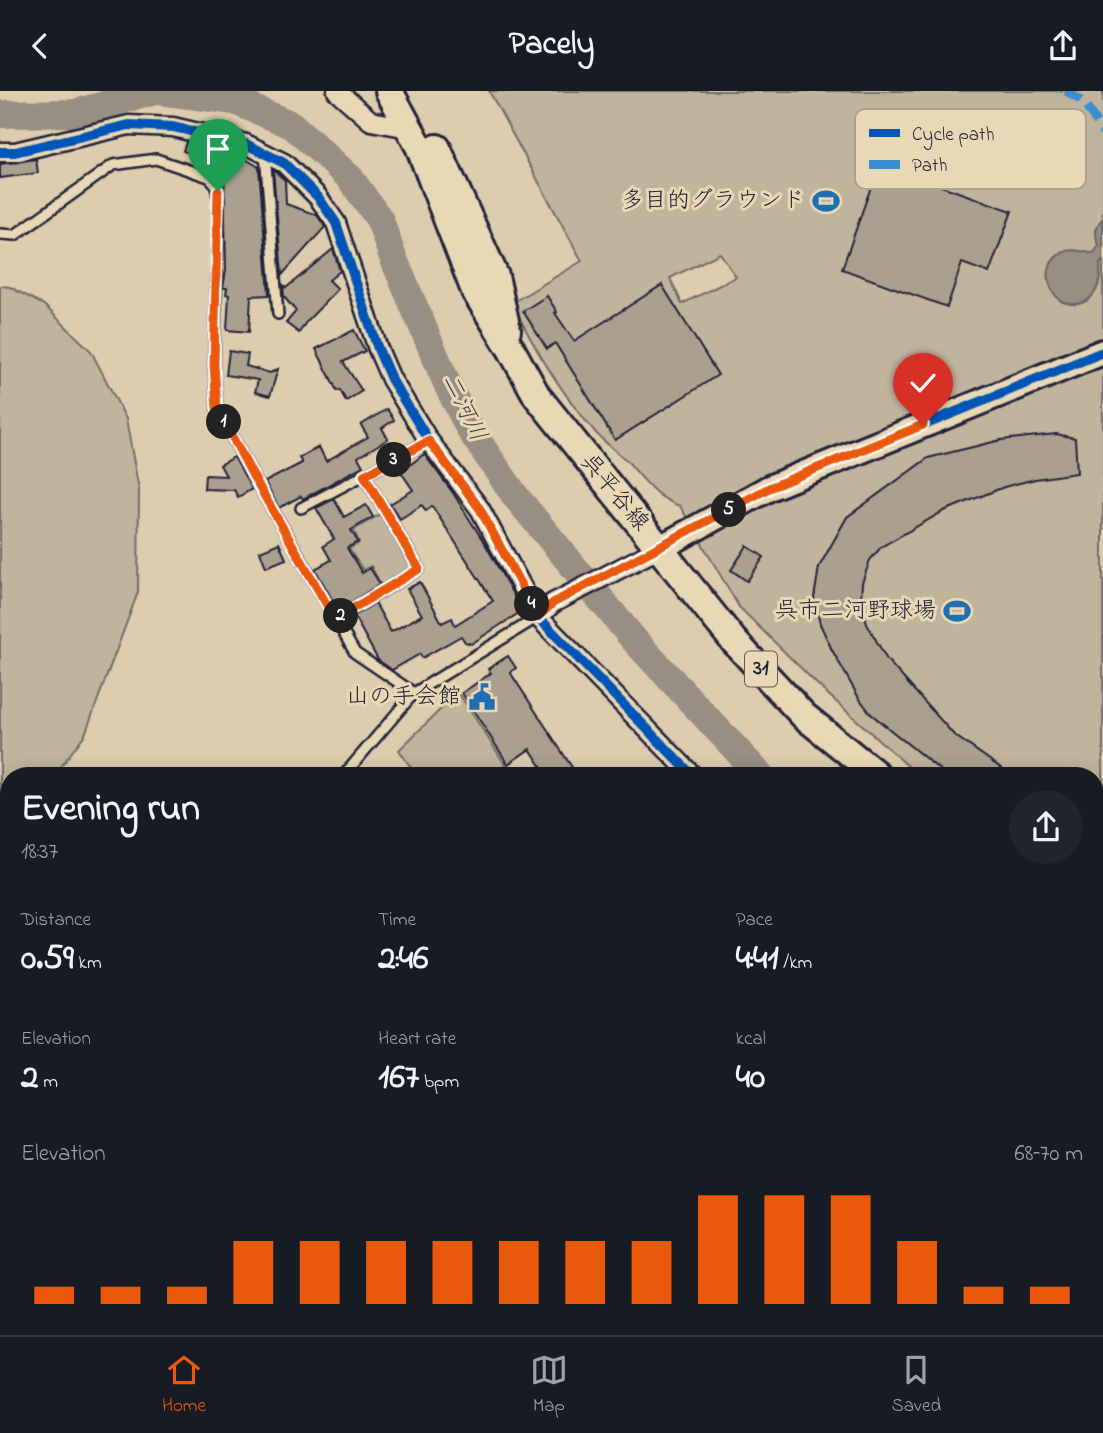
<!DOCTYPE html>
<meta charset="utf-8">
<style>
:root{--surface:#171b24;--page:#20242c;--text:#f1f3f6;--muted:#9ea1a6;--line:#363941;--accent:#ea580c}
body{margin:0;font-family:"Indie Flower","Klee One",sans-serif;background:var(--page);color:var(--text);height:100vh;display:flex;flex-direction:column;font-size:26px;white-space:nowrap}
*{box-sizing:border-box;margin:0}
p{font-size:23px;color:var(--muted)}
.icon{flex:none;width:38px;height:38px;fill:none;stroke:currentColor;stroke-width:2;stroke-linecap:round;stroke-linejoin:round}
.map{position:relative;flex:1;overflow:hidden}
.sheet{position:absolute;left:0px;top:676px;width:1104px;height:569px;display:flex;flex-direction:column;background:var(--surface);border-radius:28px 28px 0 0;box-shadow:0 4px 18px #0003}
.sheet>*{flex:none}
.pin{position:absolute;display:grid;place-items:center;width:60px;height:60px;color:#fff;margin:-72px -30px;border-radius:50% 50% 50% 0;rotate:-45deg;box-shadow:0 0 7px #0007}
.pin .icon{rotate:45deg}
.km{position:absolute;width:35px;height:35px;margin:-18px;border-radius:50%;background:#222;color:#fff;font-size:19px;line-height:35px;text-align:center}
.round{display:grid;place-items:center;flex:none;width:74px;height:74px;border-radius:37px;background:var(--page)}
.overview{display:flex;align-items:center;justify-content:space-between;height:119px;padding:0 21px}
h1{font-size:38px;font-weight:700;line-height:52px}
.stats{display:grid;grid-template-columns:repeat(3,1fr);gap:10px;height:119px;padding:7px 21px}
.stats div{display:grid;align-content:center}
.stats b{font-size:35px;font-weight:700}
.stats small{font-size:19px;font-weight:400}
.stats p{font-size:19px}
.chart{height:196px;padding:14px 21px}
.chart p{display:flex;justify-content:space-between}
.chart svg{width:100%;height:126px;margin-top:7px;stroke:var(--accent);stroke-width:6}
header{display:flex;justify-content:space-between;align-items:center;height:91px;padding:0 21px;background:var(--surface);font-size:32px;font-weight:700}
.dock{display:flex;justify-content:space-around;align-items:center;height:98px;border-top:2px solid var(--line);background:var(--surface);font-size:19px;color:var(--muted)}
.dock a{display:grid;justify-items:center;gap:4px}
.dock .selected{color:var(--accent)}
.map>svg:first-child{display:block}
</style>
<header><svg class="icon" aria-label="back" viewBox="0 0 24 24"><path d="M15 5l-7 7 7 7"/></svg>Pacely<svg class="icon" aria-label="share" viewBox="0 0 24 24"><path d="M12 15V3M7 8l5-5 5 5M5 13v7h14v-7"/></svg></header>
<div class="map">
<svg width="1103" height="1244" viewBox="0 0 1103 1244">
<rect width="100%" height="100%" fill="#ddcdae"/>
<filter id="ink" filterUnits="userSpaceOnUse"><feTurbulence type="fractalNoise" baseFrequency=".0143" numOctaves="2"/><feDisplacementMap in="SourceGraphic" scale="14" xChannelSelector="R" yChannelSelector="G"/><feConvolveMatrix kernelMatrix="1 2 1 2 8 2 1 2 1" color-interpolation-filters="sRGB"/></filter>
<g filter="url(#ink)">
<!-- green -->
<g fill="#c1b49d" stroke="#726b6c" stroke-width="2" fill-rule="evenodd">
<path d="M 489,0 L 1103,0 L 1103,741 L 1096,740 L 1096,684 L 918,684 L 822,598 L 739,516 L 680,415 C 657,408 644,389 628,371 C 618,361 606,353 596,342 C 562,303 535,259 512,212 L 582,170 ZM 720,162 L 736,186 L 682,213 L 670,187 Z"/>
<polygon points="0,195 10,196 44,214 91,260 126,328 139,399 138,501 85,643 55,684 9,684 9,748 0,760"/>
<polygon points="384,421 416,477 383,498 371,475 363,479 349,458 359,452 354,439"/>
<polygon points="460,604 512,684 416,684 399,659 444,615"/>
<polygon points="9,1025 9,1236 593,1236 586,1241 588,1244 0,1244 0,1032"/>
</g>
<!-- water -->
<path fill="#988e83" stroke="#696366" stroke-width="2" d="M 1103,127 L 1103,168 L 1100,173 C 1103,200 1087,221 1061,210 C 1044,196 1043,169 1066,160 C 1076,157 1084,162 1094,162 L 1099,154 C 1094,144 1095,135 1103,127 Z"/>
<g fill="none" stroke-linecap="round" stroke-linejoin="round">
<!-- river -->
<g stroke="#988e83" stroke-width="28">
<polyline points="159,0 235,10 292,34 350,87 380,129 392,164 448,295 470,339 516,406 636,551 760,684"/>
<polyline points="0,23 75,22 155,0"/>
<polyline points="1096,1047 1103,1055"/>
</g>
</g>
<!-- building -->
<g fill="#aba090" stroke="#22223b" stroke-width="2">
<polygon points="186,51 237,63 259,76 269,204 251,205 249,241 227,239 229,204 226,203 227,197 223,197 226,179 224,75 183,60"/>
<polygon points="36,68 38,82 0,87 0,73"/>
<polygon points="879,73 1012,120 989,182 962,172 947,216 842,178"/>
<polygon points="273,79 285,89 286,113 317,124 325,136 282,184"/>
<polygon points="333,158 340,180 329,189 338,198 306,231 299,242 286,232 296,220 284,206 283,194 286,197"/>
<polygon points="662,194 718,284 615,349 555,252 547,258 523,220 547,205 557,221 555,222 574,250"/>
<polygon points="354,239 365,260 343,271 362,300 346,310 340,299 337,300 316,258"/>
<polygon points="229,260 248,263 246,275 270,282 278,278 270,305 255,301 258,289 226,284"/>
<polygon points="387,318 394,329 382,337 388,348 358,366 363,375 303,408 301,405 279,417 265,391 302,372 299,367 319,356 326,370 368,346 361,334"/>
<polygon points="1056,343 1075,347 1077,382 1035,388 1004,396 944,420 881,456 870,469 862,492 861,509 867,533 887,569 954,644 1011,684 946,684 871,623 859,607 832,559 820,533 814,507 819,476 847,426 928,367 1001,349"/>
<polygon points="424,363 453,402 487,456 522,520 471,553 465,551 461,545 422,567 420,563 392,579 378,569 354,525 375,512 391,541 422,524 407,498 420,491 442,532 452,527 455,534 493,510 432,415 426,420 422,414 400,428 390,413 413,399 401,381"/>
<polygon points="234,366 252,398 238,406 234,399 204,398 205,384 226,385 220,374"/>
<polygon points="334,408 344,426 366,414 373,426 351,439 358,451 347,457 362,482 370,477 380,493 338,519 315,478 331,469 323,455 334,448 316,417"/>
<polygon points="279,452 286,468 266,476 260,460"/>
<polygon points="747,455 764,466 747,490 731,479"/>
<polygon points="508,565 516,577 510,581 577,684 547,684 530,658 508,673 462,602 491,582 488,578"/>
</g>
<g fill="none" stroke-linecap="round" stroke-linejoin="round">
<!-- highway-tunnel -->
<polyline stroke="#b8ab97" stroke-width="32" stroke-dasharray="32 16" stroke-linecap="butt" points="168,1244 179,1236"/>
<defs>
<g id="lane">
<polyline points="265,62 278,223"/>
<polyline points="0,143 15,144 113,74 156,68 209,86 215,92 219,109 214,274 217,317 253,385 355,562 414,602"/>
<polyline points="301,417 429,350"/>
<polyline points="336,528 419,478 364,384"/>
<polyline points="344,684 414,602 538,526"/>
<polyline points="0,978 9,969"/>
</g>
<g id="street">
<polyline points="337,0 371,30 409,37"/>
<polyline points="0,61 15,61 129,34 173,36 246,53 284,72 318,106 336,132 378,258 391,288 429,350 480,418 538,526 692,684"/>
<polyline points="538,526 553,512 660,457"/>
<polyline points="1096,1107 1103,1116"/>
<polyline points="1096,1222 1103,1219"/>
<polyline points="1026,1236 1040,1236"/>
</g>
<g id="secondary">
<polyline points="660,457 769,397 1103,261"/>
<polyline points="1096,756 1103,757"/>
<polyline points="1096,1022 1103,1015"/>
</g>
<g id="primary">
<polyline points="389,0 419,55 475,200 511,258 537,305 733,549 804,625 877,684"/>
<polyline points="437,57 495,185 507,239"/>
<polyline points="1096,919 1103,927"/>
</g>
<polyline id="highway" points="1096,811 1103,811"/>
</defs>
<!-- lane casing -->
<use href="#lane" stroke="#22223b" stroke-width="14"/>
<!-- street casing -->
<use href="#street" stroke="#22223b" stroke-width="23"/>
<!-- secondary casing -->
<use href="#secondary" stroke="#22223b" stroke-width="30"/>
<!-- primary casing -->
<use href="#primary" stroke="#22223b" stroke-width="32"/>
<!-- highway casing -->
<use href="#highway" stroke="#22223b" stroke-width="37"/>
<!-- lane -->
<use href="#lane" stroke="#e9d8b5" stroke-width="9"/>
<!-- street -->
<use href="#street" stroke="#e9d8b5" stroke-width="18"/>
<!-- secondary -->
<use href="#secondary" stroke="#e9d8b5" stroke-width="24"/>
<!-- primary -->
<use href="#primary" stroke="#e9d8b5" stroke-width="26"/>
<!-- highway -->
<use href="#highway" stroke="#e9d8b5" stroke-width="32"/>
<!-- quiet -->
<polyline stroke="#398ed0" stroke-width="9" stroke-dasharray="18 9" stroke-linecap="butt" points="1066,0 1083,11 1103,42"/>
<defs>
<g id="cycleway">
<polyline points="0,61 15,61 129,34 173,36 246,53 284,72 318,106 336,132 378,258 391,288 429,350 480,418 538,526 692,684"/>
<polyline points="538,526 553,512 769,397 1103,261"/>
</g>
</defs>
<!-- cycleway casing -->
<use href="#cycleway" stroke="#e9d8b5" stroke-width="15"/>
<!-- cycleway -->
<use href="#cycleway" stroke="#0057b8" stroke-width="10"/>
</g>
</g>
<g fill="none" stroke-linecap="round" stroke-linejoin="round" filter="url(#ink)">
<defs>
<polyline id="route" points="218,100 214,274 217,317 253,385 335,528 419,478 364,384 429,350 480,418 538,526 553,512 769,397 923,334"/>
</defs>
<!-- route casing -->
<use href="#route" stroke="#fff" stroke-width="14"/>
<!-- route -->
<use href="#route" stroke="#ea580c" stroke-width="9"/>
</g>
<!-- icons -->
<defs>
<symbol id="stadium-bare" viewBox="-9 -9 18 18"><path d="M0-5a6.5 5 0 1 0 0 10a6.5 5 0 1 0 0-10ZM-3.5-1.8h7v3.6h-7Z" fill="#1f6fb2" stroke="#e9d8b5" stroke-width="2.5" paint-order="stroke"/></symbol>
<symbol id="civic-bare" viewBox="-9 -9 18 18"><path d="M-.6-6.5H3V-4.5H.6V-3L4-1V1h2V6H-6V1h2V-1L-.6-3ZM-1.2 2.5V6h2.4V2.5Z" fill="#1f6fb2" stroke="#e9d8b5" stroke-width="2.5" paint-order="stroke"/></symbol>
</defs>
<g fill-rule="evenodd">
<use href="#stadium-bare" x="807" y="91" width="38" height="38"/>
<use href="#stadium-bare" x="938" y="501" width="38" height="38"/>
<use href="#civic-bare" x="463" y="587" width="38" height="38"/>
</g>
<g text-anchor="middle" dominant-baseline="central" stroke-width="6" stroke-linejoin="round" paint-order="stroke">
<!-- shield labels -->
<rect fill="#e9d8b5" stroke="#5e5960" stroke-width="2" x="745" y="560.5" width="32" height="35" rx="5"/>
<g font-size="21" font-weight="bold" fill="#22223b">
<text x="761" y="578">31</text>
</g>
<!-- poi labels -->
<g font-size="23" fill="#22223b" stroke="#e9d8b5" text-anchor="end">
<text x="805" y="110">多目的グラウンド</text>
<text x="936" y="520">呉市二河野球場</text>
<text x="461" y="606">山の手会館</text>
</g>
<!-- street labels -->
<g font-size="23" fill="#22223b" stroke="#e9d8b5">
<text transform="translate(614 402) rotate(50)">呉平谷線</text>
</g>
<!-- water labels -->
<g font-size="24" font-style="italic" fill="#454251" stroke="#e9d8b5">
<text transform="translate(463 317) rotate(64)">二河川</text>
</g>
</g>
<!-- legend -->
<rect x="855" y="18" width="231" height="80" rx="10" fill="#e9d8b5" stroke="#ada190" stroke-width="2"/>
<rect x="869" y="38" width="31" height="8" fill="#0057b8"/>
<rect x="869" y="69" width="31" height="9" fill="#398ed0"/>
<g font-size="19" fill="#22223b">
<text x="912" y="49">Cycle path</text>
<text x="912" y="80">Path</text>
</g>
</svg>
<div class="pin" style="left:218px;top:100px;background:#1e9e55"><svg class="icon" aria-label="arrive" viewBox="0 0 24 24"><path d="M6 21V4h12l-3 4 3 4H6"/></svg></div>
<div class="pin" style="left:923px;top:334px;background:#d93025"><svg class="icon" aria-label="check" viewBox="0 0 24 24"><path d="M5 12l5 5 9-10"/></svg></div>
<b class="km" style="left:224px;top:331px">1</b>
<b class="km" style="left:341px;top:525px">2</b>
<b class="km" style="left:394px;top:369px">3</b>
<b class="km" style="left:532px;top:513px">4</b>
<b class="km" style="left:729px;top:419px">5</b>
<section class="sheet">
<div class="overview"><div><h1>Evening run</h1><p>18:37</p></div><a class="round"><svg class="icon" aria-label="share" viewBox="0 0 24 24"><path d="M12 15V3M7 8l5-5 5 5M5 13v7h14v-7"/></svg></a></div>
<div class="stats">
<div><p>Distance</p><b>0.59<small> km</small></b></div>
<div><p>Time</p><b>2:46</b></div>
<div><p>Pace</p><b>4:41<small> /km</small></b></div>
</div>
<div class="stats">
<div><p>Elevation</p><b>2<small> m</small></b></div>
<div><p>Heart rate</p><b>167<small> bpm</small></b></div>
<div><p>kcal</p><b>40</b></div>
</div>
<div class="chart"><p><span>Elevation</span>68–70 m</p>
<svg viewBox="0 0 160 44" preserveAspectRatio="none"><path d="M5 44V38M15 44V38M25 44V38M35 44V22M45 44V22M55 44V22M65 44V22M75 44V22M85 44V22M95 44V22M105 44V6M115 44V6M125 44V6M135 44V22M145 44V38M155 44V38"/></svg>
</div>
</section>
</div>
<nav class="dock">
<a class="selected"><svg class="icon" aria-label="home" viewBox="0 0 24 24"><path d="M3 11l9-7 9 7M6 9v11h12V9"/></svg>Home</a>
<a><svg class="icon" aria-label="map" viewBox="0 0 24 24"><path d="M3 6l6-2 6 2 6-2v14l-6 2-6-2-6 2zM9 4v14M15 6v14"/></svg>Map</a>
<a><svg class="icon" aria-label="saved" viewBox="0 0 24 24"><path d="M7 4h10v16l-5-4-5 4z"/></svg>Saved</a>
</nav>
